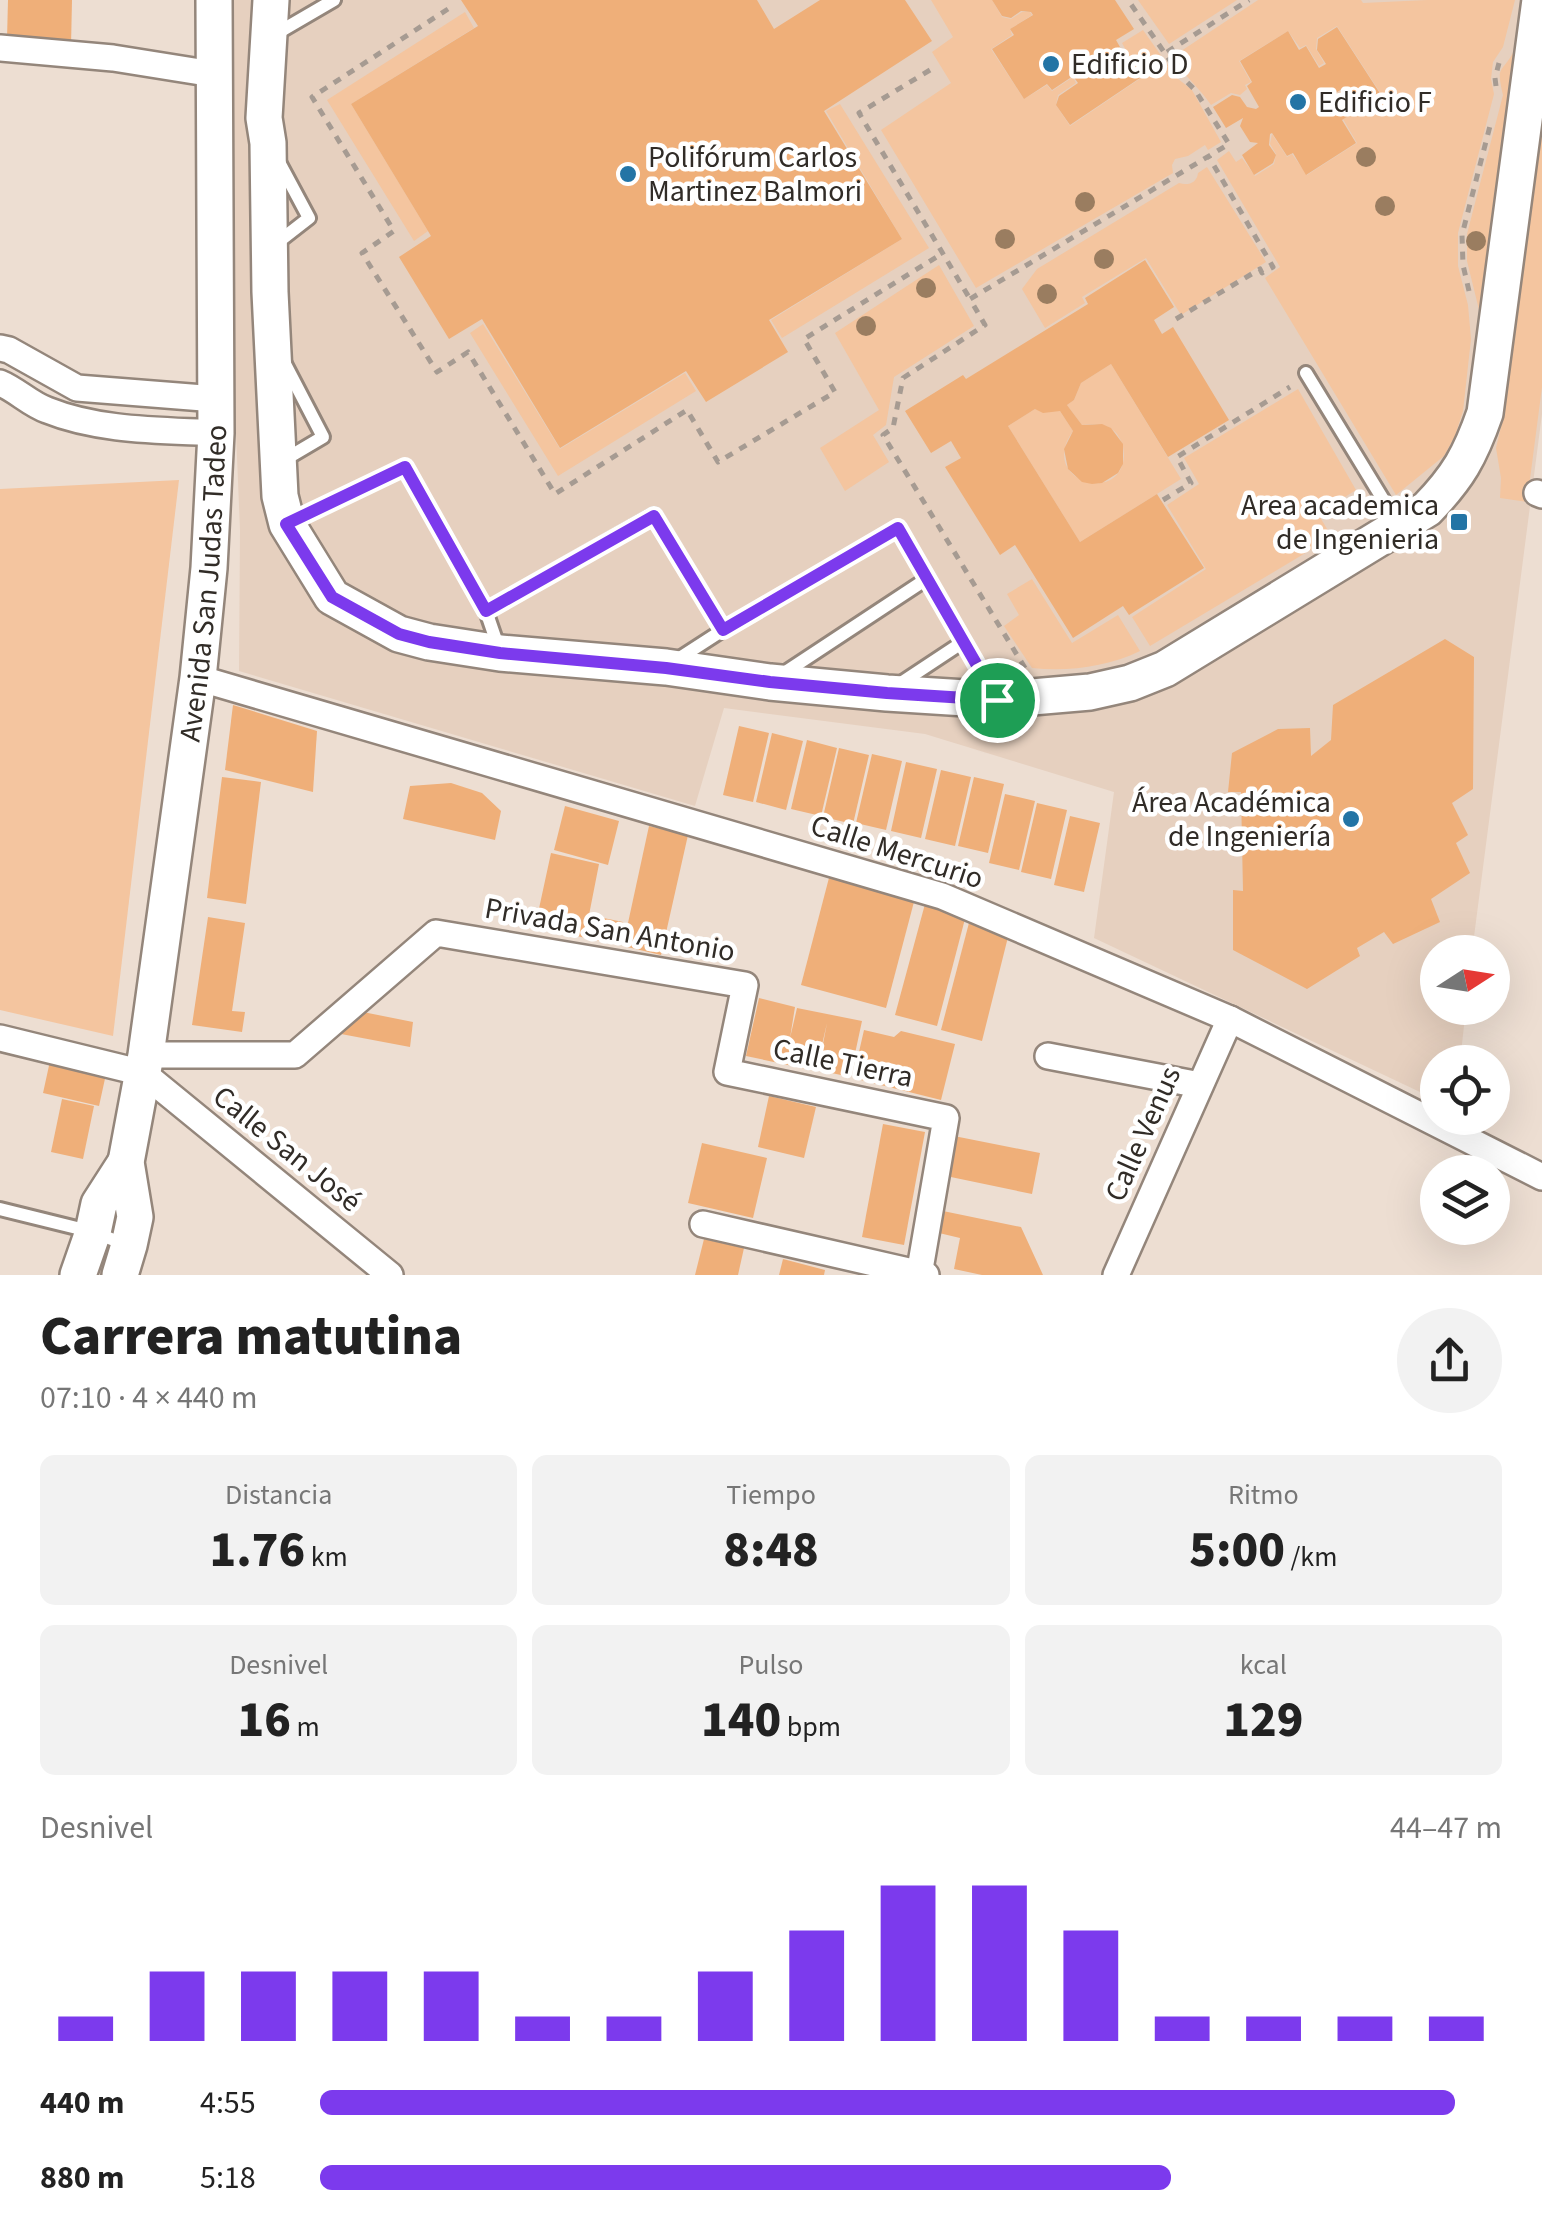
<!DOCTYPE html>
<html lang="es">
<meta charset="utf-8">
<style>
:root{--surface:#fff;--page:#f2f2f2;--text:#222;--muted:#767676;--accent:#7c3aed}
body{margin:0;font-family:"Source Sans 3",sans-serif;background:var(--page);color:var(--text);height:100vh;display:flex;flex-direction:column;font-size:38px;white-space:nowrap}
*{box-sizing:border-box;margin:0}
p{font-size:32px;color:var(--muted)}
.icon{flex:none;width:55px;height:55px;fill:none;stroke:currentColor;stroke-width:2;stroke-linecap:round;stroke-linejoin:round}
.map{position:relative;height:1275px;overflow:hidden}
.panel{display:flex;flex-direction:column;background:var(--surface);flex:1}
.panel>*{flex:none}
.needle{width:65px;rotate:78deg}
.buttons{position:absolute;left:1420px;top:935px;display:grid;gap:20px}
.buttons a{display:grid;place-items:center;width:90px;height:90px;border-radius:50%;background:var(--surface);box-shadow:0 10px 40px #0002;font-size:50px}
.pin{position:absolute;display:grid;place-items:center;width:85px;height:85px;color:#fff;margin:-42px;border:5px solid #fff;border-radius:50%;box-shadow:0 2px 10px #0007}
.round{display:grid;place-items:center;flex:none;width:105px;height:105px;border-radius:52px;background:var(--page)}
.overview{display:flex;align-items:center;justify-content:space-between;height:170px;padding:0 40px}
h1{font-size:55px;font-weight:800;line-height:75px}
.stats{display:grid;grid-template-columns:repeat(3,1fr);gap:15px;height:170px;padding:10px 40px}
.stats div{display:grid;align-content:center;border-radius:15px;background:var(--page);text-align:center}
.stats b{font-size:50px;font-weight:800}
.stats small{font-size:28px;font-weight:400}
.stats p{font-size:28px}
.chart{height:280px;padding:20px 40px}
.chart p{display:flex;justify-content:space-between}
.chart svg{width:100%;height:180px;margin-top:10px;stroke:var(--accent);stroke-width:6}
ul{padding:0 40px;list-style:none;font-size:32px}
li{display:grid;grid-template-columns:160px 120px 1fr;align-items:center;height:75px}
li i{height:25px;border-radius:12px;background:var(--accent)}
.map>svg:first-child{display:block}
</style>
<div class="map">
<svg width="1542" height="1275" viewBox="0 0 1542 1275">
<rect width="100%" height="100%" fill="#edded2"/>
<!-- built -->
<polygon fill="#e6d0bf" points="232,0 1542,0 1542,414 1472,952 1438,952 1438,1008 1466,1008 1460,1062 1438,1062 1437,1100 1094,938 1114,792 925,734 724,708 695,806 239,671 240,530 234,384 231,204"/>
<!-- green -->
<g fill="#f4c59f">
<polygon points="931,0 992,0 1002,17 1011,19 1022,12 1030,12 1032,15 1010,29 1012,35 991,49 1024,99 1047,85 1052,91 1073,77 1076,83 1058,95 1056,105 1070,126 1141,78 1122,43 1143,30 1177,78 1192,90 1221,142 1208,150 1205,145 1188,156 1175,159 1172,165 1173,173 976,288 881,130 951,83 932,52 953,37"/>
<polygon points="1138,0 1237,0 1169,44"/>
<path d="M 1258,0 L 1361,0 L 1363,3 L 1427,0 L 1515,0 L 1503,47 L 1493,62 L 1491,79 L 1494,94 L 1458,233 L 1458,266 L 1468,305 L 1471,339 L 1463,411 L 1455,436 L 1444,456 L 1396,495 L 1265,278 L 1280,267 L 1217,160 L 1229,151 L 1236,162 L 1242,158 L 1255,176 L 1274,164 L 1276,154 L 1270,144 L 1272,134 L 1287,157 L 1292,154 L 1307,175 L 1357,143 L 1343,119 L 1349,115 L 1336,94 L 1341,91 L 1353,109 L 1362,112 L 1383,97 L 1337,26 L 1317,38 L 1316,49 L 1324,63 L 1319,66 L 1306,45 L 1300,48 L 1288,31 L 1239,61 L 1251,82 L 1245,85 L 1247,89 L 1240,95 L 1231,93 L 1211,105 C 1199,87 1183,75 1172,57 Z"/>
<polygon points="465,12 474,28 351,104 428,231 414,241 327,100"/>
<path d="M 1519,35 L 1482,322 L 1467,261 L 1467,234 L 1503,95 C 1496,65 1501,74 1513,53 C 1515,47 1517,41 1519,35 Z"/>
<polygon points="1542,92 1542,387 1527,502 1500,498 1501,478 1496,448 1505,410"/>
<polygon points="840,104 929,248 782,338 771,320 902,239 826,111"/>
<path d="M 1207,167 L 1266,262 L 1181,315 L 1146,258 L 1082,297 L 1085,303 L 1045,328 L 1022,289 L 1037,269 L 1179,183 C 1188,186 1197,183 1198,173 Z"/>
<polygon points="939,265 974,326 894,377 886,425 873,435 889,462 845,491 820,448 879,410 835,333"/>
<polygon points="483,324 560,449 685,373 696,391 558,476 470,333"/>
<path d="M 1111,364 L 1181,479 L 1080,542 L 1008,426 L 1035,409 L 1060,411 L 1073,431 C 1037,481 1121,506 1124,456 C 1124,448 1122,441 1117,434 C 1108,423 1095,423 1082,425 L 1067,405 L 1074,400 L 1081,383 Z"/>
<polygon points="1298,389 1356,490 1318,514 1332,537 1150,646 1132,617 1206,569 1167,505 1199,484 1184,458"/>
<polygon points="179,480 113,1036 0,1010 0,489"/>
<path d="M 1032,579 L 1072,643 L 1118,615 L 1140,651 C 1107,667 1067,672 1032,668 L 1004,626 L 1019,615 L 1007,594 Z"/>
</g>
<!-- building -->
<g fill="#efaf79">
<polygon points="8,0 72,0 71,46 7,39"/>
<polygon points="461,0 757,0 774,29 820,0 905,0 932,41 824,111 902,239 769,320 788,352 706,402 686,371 560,448 482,319 449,339 399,257 431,236 351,104 478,26"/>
<polygon points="992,0 1115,0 1134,29 1116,40 1120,47 1098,60 1103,67 1116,58 1127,59 1140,78 1070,125 1056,105 1059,96 1078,83 1073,76 1052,90 1047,84 1024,99 992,49 1014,35 1010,29 1033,15 1031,12 1021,11 1011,18 1002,16"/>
<polygon points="1337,27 1383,98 1362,111 1353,108 1342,89 1334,94 1348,116 1342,120 1356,143 1306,175 1293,153 1287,156 1272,133 1270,134 1269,145 1276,155 1273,163 1254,175 1242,155 1258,143 1250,142 1240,126 1243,118 1226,128 1213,107 1232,95 1240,97 1247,107 1256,109 1259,107 1247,86 1252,82 1240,61 1288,31 1299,50 1306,46 1319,68 1326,64 1317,50 1318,39"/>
<polygon points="1145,260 1174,307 1154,320 1162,334 1173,327 1229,420 1168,457 1111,364 1081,383 1074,400 1067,405 1082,425 1102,424 1111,428 1123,444 1123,464 1118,473 1102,483 1092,484 1082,482 1068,469 1064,449 1073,431 1060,411 1043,413 1035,409 1008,426 1080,542 1157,494 1204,568 1129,615 1123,606 1073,638 1015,545 1000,555 945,467 961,458 951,441 931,453 905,411 963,375 966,379 1088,304 1085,298"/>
<polygon points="1445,639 1474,657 1473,789 1452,803 1468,835 1456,843 1470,873 1431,899 1440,922 1393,944 1384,932 1357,948 1360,956 1307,989 1233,950 1233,890 1243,891 1241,792 1228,792 1232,753 1278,729 1310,728 1311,756 1331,740 1333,705"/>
<polygon points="233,705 317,731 313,792 225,770"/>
<polygon points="739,726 769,733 753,802 723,795"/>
<polygon points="772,733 803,741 786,810 756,802"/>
<polygon points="807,740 837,748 821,816 791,809"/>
<polygon points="839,748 869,755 853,824 823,817"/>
<polygon points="872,754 902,761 886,830 856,823"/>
<polygon points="906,762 937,769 921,838 891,831"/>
<polygon points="941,770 971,777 955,846 925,839"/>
<polygon points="222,777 261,782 246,904 207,898"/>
<polygon points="974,777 1004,784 988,853 958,846"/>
<polygon points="451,783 482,793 501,811 495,840 403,819 410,786"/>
<polygon points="1005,794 1035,801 1019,870 989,863"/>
<polygon points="1037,803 1067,810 1051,879 1021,872"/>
<polygon points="565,806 619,821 608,865 554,850"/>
<polygon points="1070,816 1100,823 1084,892 1054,885"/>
<polygon points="649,826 688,835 661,955 623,946"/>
<polygon points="551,853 599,864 589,915 623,922 618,945 535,927"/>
<polygon points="830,874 915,898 886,1008 801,985"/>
<polygon points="925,904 966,915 937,1026 895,1015"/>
<polygon points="208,917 245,923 232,1011 245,1012 242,1032 192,1025"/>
<polygon points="970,919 1008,937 982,1041 941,1030"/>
<polygon points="759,998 795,1007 790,1038 797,1008 862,1021 850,1077 818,1070 827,1023 816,1071 746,1056"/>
<polygon points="363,1012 413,1022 410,1047 341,1034"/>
<polygon points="864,1030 894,1037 901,1031 955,1044 941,1100 853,1078"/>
<polygon points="50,1061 106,1074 99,1106 43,1093"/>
<polygon points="769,1096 816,1107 804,1158 758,1147"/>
<polygon points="62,1099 94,1106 83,1159 51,1152"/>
<polygon points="883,1124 925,1132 904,1245 862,1237"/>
<polygon points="954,1136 1040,1153 1032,1194 946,1176"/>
<polygon points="702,1143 767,1158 753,1218 688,1203"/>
<polygon points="943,1211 1021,1227 1043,1275 982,1275 954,1269 960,1238 939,1233"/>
<polygon points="704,1239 744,1248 738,1275 695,1275"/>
<polygon points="783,1259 825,1270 824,1275 779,1275"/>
</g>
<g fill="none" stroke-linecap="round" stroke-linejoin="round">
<defs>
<g id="lane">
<polyline points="274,35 334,0"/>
<polyline points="273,246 309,218 279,162"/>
<polyline points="284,362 323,437 284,460"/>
<polyline points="1306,373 1398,524"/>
<polyline points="290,522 405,467 486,611 498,646"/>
<polyline points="486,611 654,515 723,630"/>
<polyline points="675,661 723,630 898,528 993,693"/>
<polyline points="781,675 925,580"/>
<polyline points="898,685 963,642"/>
<polyline points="0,1209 93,1232 127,1245"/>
</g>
<g id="street">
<polyline points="0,48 113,58 213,74"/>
<polyline points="0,348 9,350 77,388 216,399"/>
<path d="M 0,383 C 17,390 30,404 47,410 C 99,431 160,430 216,433"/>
<polyline points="1537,493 1542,495"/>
<polyline points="198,678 942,896 1230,1019 1542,1177"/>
<polyline points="0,1038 143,1073 390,1275"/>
<polyline points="146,1055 295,1055 436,933 745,985 727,1072 946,1118 919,1275"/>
<polyline points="1048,1056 1200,1085"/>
<polyline points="703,1224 926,1275"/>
<polyline points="1116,1275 1230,1019"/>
</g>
<g id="secondary">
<path d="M 271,0 L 264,118 L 268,143 L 270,292 L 280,496 L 287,524 L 332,597 L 399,634 L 429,642 L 500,653 L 666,667 L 770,682 L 887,693 L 997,700 L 1090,692 L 1130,683 L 1165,669 L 1427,509 C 1458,477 1470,456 1485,413 L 1540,0"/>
<polyline points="78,1275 93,1232 99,1204 126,1162"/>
<path id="s1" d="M 120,1275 L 129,1245 L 135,1217 L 126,1162 L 146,1055 L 198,678 L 209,568 L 216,433 L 214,0"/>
</g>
</defs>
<!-- lane casing -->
<use href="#lane" stroke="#94867b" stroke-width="18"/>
<!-- street casing -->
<use href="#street" stroke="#94867b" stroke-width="30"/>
<!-- secondary casing -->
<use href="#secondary" stroke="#94867b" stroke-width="40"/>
<!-- path -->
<g stroke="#a69b92" stroke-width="5" stroke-dasharray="8 8" stroke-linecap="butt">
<polyline points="448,9 312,97 394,231 362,253 437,372 468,352 555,494 687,410 718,462 835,392 804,339 943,253"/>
<polyline points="1167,52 1249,0"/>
<polyline points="930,70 859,113 970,299"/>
<polyline points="1496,86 1495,78 1499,63"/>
<polyline points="1469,291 1463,265 1462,235 1490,126"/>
<polyline points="1176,319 1260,269 1262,273 1273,267 1209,157"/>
<polyline points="1163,500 1191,483 1177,457 1290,387"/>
<polyline points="1025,668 883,435 893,428 903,378 985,325 970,299 1229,144 1195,90 1180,75 1128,0"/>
</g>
<!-- lane -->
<use href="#lane" stroke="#fff" stroke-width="12"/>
<!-- street -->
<use href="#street" stroke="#fff" stroke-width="25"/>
<!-- secondary -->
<use href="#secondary" stroke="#fff" stroke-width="35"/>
</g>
<!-- trees -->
<g fill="#9a7d60">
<circle cx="1366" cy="157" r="10"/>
<circle cx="1085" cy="202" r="10"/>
<circle cx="1385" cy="206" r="10"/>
<circle cx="1005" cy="239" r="10"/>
<circle cx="1476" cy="241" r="10"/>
<circle cx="1104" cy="259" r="10"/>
<circle cx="926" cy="288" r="10"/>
<circle cx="1047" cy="294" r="10"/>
<circle cx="866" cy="326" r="10"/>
</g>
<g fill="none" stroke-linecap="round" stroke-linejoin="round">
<defs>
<polygon id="route" points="405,467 486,611 654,516 723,630 898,528 997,700 887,693 770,682 666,668 500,653 429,642 399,634 332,597 286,524"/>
</defs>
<!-- route casing -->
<use href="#route" stroke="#fff" stroke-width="20"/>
<!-- route -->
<use href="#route" stroke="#7c3aed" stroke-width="12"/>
</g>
<!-- markers -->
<g fill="#2374a5" stroke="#fff" stroke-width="4">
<circle cx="1051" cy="64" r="10"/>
<circle cx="1298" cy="102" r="10"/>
<circle cx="628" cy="174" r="10"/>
<rect x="1449" y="512" width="20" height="20" rx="5"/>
<circle cx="1351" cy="819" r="10"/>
</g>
<g text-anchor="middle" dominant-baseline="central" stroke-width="9" stroke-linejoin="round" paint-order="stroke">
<!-- poi labels -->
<g font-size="30" fill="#312c27" stroke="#fff" text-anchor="start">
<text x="1071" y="64">Edificio D</text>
<text x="1318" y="102">Edificio F</text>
<text x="648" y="157">Polifórum Carlos<tspan x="648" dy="34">Martinez Balmori</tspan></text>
<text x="1439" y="505" text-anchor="end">Area academica<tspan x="1439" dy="34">de Ingenieria</tspan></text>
<text x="1331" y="802" text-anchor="end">Área Académica<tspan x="1331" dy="34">de Ingeniería</tspan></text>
</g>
<!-- street labels -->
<g font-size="30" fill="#312c27" stroke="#fff">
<text stroke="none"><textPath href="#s1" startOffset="700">Avenida San Judas Tadeo</textPath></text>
<text transform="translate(897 852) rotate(18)">Calle Mercurio</text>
<text transform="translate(610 930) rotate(10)">Privada San Antonio</text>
<text transform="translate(843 1063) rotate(12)">Calle Tierra</text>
<text transform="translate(1143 1134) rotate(-66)">Calle Venus</text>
<text transform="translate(287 1149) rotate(39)">Calle San José</text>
</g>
</g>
</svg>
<div class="buttons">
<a><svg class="needle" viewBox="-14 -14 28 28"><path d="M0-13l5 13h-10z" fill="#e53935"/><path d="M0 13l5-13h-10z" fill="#767676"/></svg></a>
<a><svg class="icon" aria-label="locate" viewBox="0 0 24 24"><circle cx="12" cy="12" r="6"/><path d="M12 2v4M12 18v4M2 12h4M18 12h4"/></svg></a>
<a><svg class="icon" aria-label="layers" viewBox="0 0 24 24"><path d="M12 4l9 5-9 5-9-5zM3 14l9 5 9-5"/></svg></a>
</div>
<div class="pin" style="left:997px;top:700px;background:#1e9e55"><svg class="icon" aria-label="arrive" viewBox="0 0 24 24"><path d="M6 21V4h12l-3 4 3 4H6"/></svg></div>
</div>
<section class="panel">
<div class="overview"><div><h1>Carrera matutina</h1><p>07:10 · 4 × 440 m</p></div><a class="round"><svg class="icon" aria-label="share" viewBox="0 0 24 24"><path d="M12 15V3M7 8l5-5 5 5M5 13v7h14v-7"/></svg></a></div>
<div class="stats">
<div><p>Distancia</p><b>1.76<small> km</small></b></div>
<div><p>Tiempo</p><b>8:48</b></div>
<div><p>Ritmo</p><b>5:00<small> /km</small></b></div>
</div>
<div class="stats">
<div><p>Desnivel</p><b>16<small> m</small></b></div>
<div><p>Pulso</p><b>140<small> bpm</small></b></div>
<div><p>kcal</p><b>129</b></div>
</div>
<div class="chart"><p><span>Desnivel</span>44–47 m</p>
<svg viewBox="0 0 160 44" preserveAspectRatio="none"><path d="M5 44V38M15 44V27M25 44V27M35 44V27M45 44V27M55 44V38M65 44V38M75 44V27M85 44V17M95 44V6M105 44V6M115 44V17M125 44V38M135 44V38M145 44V38M155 44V38"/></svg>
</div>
<ul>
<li><b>440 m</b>4:55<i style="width:96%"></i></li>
<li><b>880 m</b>5:18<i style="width:72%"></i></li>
</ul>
</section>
